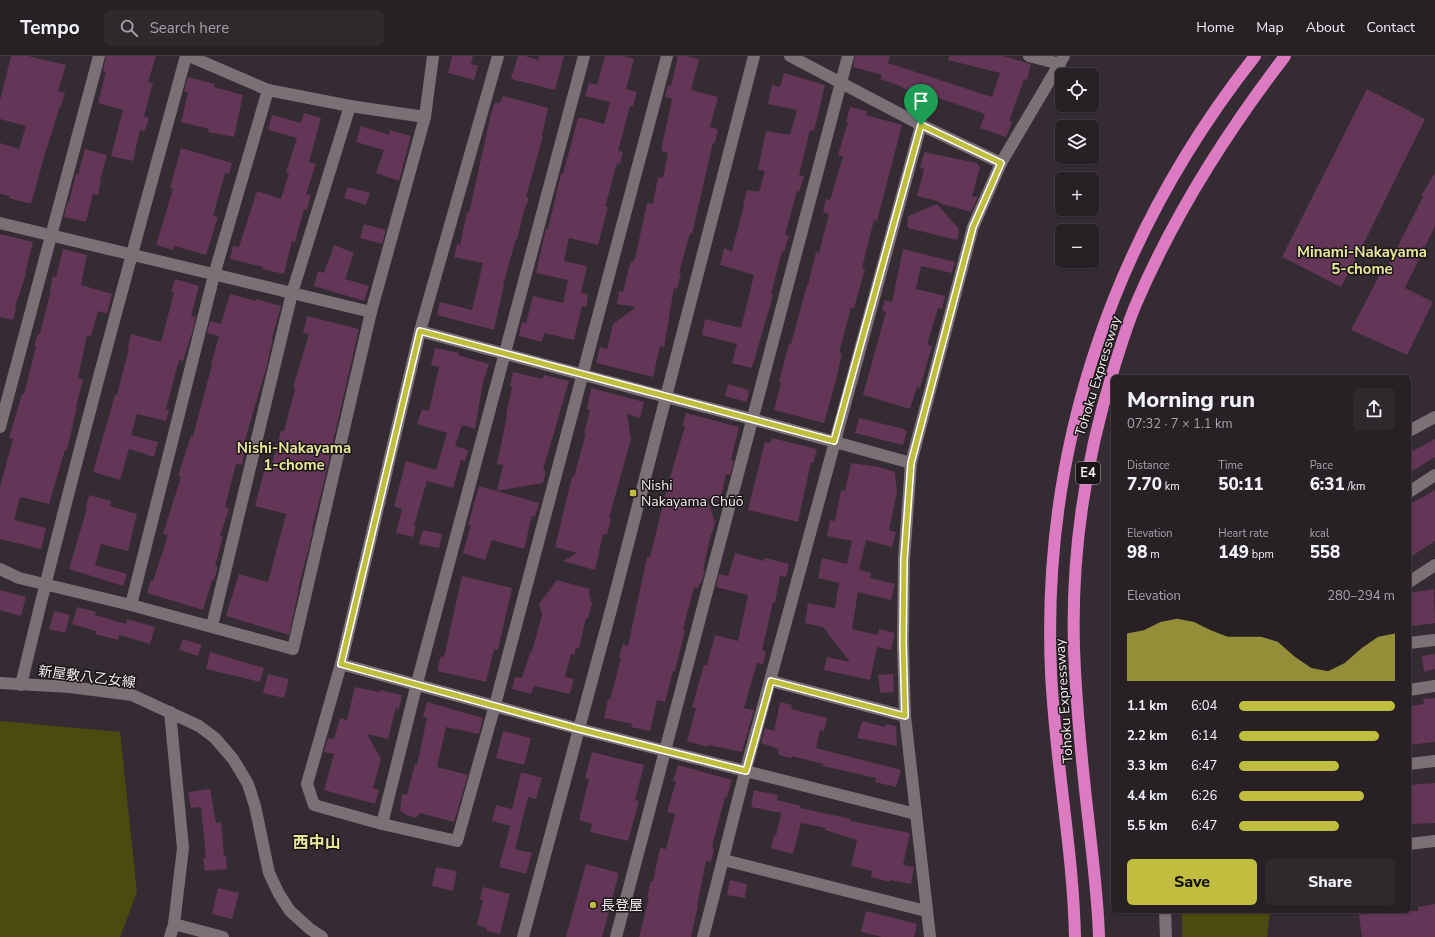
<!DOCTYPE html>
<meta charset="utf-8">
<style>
:root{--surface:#272126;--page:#2f292e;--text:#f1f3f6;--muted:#a4a3a7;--line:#433e43;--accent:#c1bd3f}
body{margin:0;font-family:"Nunito Sans","Noto Sans JP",sans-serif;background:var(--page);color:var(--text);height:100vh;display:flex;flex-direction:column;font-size:15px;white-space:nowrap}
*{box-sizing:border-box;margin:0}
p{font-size:13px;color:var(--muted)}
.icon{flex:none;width:22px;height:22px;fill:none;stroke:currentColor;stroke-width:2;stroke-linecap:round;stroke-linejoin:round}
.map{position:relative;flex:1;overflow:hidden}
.panel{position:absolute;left:1111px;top:319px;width:300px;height:538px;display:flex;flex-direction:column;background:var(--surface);border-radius:6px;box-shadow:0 1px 3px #0004,0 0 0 1px var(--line)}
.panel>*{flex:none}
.controls{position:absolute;left:1055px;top:12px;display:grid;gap:8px}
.controls a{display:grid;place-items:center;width:44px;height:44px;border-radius:6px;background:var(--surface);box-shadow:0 1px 3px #0004,0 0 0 1px var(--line);font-size:20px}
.pin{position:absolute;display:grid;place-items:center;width:34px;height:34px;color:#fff;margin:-41px -17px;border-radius:50% 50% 50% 0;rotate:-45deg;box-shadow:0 0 4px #0007}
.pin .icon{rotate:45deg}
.round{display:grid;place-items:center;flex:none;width:42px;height:42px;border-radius:6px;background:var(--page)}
.headline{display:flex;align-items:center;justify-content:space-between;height:68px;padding:0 16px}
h1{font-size:22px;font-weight:800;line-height:30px}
.stats{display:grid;grid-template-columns:repeat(3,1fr);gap:6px;height:68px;padding:4px 16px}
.stats div{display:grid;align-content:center}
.stats b{font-size:17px;font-weight:800}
.stats small{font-size:11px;font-weight:400}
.stats p{font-size:11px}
.chart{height:112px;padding:8px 16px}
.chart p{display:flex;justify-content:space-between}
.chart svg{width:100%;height:72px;margin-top:4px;fill:var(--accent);opacity:.7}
.action{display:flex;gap:8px;margin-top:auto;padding:8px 16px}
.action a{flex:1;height:46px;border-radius:6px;background:var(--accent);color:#111;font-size:16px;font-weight:800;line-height:46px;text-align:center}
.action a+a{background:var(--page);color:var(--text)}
ul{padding:0 16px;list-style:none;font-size:13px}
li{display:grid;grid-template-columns:64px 48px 1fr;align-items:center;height:30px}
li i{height:10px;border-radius:5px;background:var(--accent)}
header{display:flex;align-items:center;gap:24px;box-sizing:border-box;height:56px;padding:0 20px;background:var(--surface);border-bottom:1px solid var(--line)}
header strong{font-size:19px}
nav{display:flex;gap:22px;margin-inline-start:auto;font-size:14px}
.search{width:280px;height:36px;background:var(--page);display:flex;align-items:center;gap:10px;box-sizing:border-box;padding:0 14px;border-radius:6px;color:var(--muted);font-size:15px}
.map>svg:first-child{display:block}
</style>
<header>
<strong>Tempo</strong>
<div class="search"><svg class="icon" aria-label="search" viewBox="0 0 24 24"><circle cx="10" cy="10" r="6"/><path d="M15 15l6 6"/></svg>Search here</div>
<nav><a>Home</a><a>Map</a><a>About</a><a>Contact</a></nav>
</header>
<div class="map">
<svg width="1435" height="881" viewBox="0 0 1435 881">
<rect width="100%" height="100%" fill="#342c32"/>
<!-- green -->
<g fill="#4c4a0f">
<polygon points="0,665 120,676 137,836 120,881 0,881"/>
<polygon points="1182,855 1270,855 1267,881 1182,881"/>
</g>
<!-- building -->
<g fill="#633556">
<polygon points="11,0 28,0 66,9 58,35 65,37 61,50 60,50 44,101 31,148 9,142 10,140 0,138 0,87 19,93 26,70 0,63 0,44"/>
<polygon points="106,0 156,0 148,26 153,27 144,60 149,62 145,75 140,74 133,105 111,100 123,54 98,47 106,16 103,15"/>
<polygon points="452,0 473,0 471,8 478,10 474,24 448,17"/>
<polygon points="518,0 525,0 538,4 539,0 564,0 555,34 511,23"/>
<polygon points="605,0 623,0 634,3 626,33 637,36 633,51 630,50 618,95 623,96 620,108 617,107 605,151 608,151 598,189 569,182 564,205 587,210 581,237 588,238 586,251 582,250 574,284 544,277 542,286 519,280 522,266 526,267 533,240 563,247 568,224 536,217 546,172 548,173 561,118 563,118 578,62 583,62 604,68 610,46 585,40 589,27 597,29"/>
<polygon points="678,0 686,0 699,3 691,34 718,41 710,71 718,73 715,87 713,87 692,178 690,177 679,217 681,217 677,233 674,232 664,291 660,290 653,321 596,307 600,291 607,293 613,268 636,251 617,248 619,235 623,236 630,208 635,203 647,147 653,148 658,121 663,122 668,97 661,95 672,43 665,41 668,29 671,30"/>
<polygon points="855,0 890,0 888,7 992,41 1000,17 948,4 949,0 1003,0 1031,8 1027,24 1024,23 1009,65 1012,66 1006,81 980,72 985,58 924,37 923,39 902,32 903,31 880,23 882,19 853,11"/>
<polygon points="784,17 825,29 814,75 810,74 799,119 804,121 799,136 797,135 785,179 789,180 784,196 782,195 771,238 773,239 752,312 732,307 737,288 702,279 705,263 741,272 754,219 720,209 724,192 732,195 744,149 743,149 747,134 759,136 765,115 758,114 766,75 790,79 797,54 768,48 772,29 780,31"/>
<polygon points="188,21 214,28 214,31 243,39 234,81 208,76 209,73 181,66 188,36 184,35"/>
<polygon points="1367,33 1425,63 1359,197 1341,231 1282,201"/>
<polygon points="503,40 548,52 542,80 543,80 526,141 529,142 524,155 517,184 516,183 503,229 504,229 494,274 437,259 440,246 472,254 483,207 454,201 457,188 460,189 467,156 469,157 491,58 495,46 500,47"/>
<polygon points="850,51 867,55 866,59 902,69 877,165 874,164 862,212 865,213 854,252 851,252 839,297 842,297 836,324 824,367 774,354 781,326 779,325 789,288 791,288 807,229 808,229 816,196 819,197 829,158 823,156 826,143 830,144 843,101 838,99 848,66 846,66"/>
<polygon points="304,57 321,62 309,106 316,108 306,138 311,139 307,154 304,153 295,186 292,185 284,218 262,213 263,211 230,203 233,190 239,191 257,135 281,143 289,117 286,116 297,82 268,74 272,59 301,67"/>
<polygon points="361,70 389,79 390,74 411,80 399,125 376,117 384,94 356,86"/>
<polygon points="181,92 232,107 229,118 225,117 213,160 218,161 206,199 175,190 173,194 156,189 173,133 170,132"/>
<polygon points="85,93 107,99 100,124 101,124 98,139 93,138 86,166 64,161 68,145 69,146 76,118 78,119"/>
<polygon points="924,96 977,107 980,111 972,140 978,141 971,156 938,147 941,146 917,140 924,113 920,112"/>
<polygon points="1435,117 1435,170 1405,232 1433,246 1407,299 1351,274 1380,218 1383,219 1423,141 1421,140"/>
<polygon points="348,131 370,137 366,149 344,142"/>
<polygon points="937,148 959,173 957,184 908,172 908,170 907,170 908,160"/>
<polygon points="364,168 386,174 382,188 360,182"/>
<polygon points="0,178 33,186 25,218 26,218 15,251 16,252 13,264 0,261"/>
<polygon points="334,189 354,197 345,223 369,230 364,245 314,230 318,215 324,217"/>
<polygon points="63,193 87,199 81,229 112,238 107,258 98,255 91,280 87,279 78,322 83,324 76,351 77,351 67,394 65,394 49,448 20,441 14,464 46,472 41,493 0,483 0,431 13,383 9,382 22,338 24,338 36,291 34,290 38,278 40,278 51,234 50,234 53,220 56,221"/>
<polygon points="903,193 955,206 952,217 921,210 916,233 945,240 942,253 938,252 927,289 932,290 920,332 917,331 910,353 863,339 886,256 882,255 885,244 892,246"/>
<polygon points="175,223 199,230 191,260 196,261 193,274 183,305 179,304 166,353 169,354 166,365 137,358 131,379 158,386 154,401 129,393 120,424 93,416 115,339 117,339 129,292 128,292 131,278 161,286 174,237 171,236"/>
<polygon points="230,238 256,245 256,243 281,250 272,282 273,282 267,309 242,394 245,395 242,409 236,408 225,451 229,453 220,480 223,481 215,510 218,511 214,524 212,524 203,554 147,537 151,524 153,525 168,479 163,478 181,421 178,420 191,380 193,380 212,309 211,309 219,280 207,277 210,265 221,268"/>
<polygon points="307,260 359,273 322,434 312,473 313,473 309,491 298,533 299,533 289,579 226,560 239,518 268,526 286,458 255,450 266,407 272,409 281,375 284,375 295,333 293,332 309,278 303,277"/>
<polygon points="435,292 459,297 458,299 489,308 483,326 475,373 462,369 455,390 468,394 465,405 461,404 453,432 427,425 414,469 416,470 413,481 396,477 402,453 394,450 406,405 436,414 447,377 417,368 422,353 429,355 439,311 431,309"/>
<polygon points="513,316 543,323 544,319 569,325 543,414 546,415 543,427 497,435 539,447 535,461 532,460 524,493 492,484 485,504 463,497 471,469 468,469 479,430 497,435 503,409 497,408 507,359 506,359 512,331 510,330"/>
<polygon points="728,328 749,334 747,346 725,340"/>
<polygon points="591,332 644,346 640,362 627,358 631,383 609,462 611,462 607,479 603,478 595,514 563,505 577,497 555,491 572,421 574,421 586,377 584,377 590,354 587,353"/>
<polygon points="686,357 739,371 731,404 734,405 730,419 726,418 720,445 707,442 715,466 712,478 711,478 703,514 705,515 701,528 699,527 698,532 694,531 683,573 685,574 675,615 673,615 665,646 657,644 650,675 631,671 632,668 604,662 608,643 610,644 621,602 619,601 623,588 628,590 647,501 650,501 667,432 685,370 682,370"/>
<polygon points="859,362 904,373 904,374 907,375 903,389 855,377"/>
<polygon points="772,382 817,393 813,407 811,406 798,466 748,454 765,386 770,387"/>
<polygon points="1435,383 1435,401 1409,417 1409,397"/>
<polygon points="851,407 879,411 895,416 897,436 889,474 896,476 892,491 866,484 859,514 871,517 870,522 895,528 891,544 858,536 852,573 878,579 879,573 895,577 891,594 877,591 870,624 824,614 827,601 850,606 823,571 805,567 808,547 835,552 839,527 818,522 822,502 847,508 852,485 827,480 830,464 835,465 841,434 845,435"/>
<polygon points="1435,434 1435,485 1409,502 1409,449"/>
<polygon points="89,439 111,445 110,450 137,458 128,495 101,488 95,509 127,518 123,530 69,513 87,452 86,451"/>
<polygon points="423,474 442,478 439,492 419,488"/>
<polygon points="735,497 764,505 765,502 789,508 786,521 780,520 775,547 773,546 762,594 766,595 763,608 757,607 744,652 754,654 742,696 708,689 708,691 687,685 696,652 692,651 704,609 707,609 715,579 738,585 748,539 716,531 719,518 728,520"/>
<polygon points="462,520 512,532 498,594 494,593 486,626 437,615 441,600 444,601"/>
<polygon points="557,524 590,533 589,539 592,548 588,562 586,562 579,592 576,592 574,599 571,598 565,621 574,623 570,638 534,630 531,638 512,633 515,621 522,622 530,597 532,595 542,559 539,548"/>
<polygon points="1434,533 1435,567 1412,570 1409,552 1409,537"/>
<polygon points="0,534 26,541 21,560 0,554"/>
<polygon points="77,551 96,556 95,559 126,568 127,563 155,571 150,588 119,579 118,584 95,578 96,575 72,568"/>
<polygon points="54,555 70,559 65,577 49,573"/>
<polygon points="183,583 202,589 198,600 179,594"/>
<polygon points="210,596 264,612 260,626 206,613"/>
<polygon points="1435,598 1435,613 1424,616 1422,600"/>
<polygon points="268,618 289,623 284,642 263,637"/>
<polygon points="893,618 894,636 880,637 878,619"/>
<polygon points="355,631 379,636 380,634 402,639 399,653 396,652 388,683 367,678 381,703 373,732 379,734 375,748 324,734 334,698 324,696 328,682 334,683 340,662 347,664"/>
<polygon points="1435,642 1435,686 1409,689 1409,650 1424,648 1423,643"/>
<polygon points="427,646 483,662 479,678 446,671 437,711 468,719 454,766 420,757 416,762 406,759 400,754 402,738 407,739 415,708 417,709 427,662 423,661"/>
<polygon points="780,646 792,649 791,653 827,662 824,675 820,674 816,692 901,714 896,731 875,726 876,722 823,710 823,708 792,700 791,702 779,699 778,693 761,687 765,672 774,675"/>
<polygon points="862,665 885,671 886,668 896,670 897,690 857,682"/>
<polygon points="503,675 531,682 524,709 496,702"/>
<polygon points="592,696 644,709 635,744 639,745 628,785 590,776 592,768 579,764 589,723 585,722"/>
<polygon points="678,709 732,724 727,741 725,741 712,791 714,792 711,806 706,805 697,850 698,850 691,881 639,881 649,842 647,841 651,825 653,825 660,792 666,793 675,758 667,756 676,725 673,725"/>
<polygon points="521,716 542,722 536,743 528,741 515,793 532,797 526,818 499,811 510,770 492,765 496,749 512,753"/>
<polygon points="1435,727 1435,767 1412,768 1409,746 1409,729"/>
<polygon points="210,733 216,767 221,766 224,800 226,800 227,813 205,815 203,802 206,802 201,751 191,752 188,736"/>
<polygon points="754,734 778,739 777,744 801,750 800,752 851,763 851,765 910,777 903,809 914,811 911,828 890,824 890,826 871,821 872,815 851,810 857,784 825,774 826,772 801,767 793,798 771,792 774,779 776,780 781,757 751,751"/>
<polygon points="586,808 619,817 602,881 566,881"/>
<polygon points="436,811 457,815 453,835 432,830"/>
<polygon points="730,824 747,828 745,842 727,839"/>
<polygon points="483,831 510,838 500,878 487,875 486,872 477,869 483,844 480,843"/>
<polygon points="218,832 239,837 232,863 212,858"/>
<polygon points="1435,848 1435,881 1362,881 1359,859 1383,855 1418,855 1418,851"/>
<polygon points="866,855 917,868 914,881 882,881 861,876"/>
</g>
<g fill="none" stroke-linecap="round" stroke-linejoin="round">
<!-- street -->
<g stroke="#7a7076" stroke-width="12">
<polyline points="189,0 268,34 350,50 425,61"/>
<polyline points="498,0 420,275 341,608 307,728 314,749 382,768 457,785 495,649 667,0"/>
<polyline points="790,0 921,69 1001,107"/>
<polyline points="1029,0 1060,8"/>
<polyline points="0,167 371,256"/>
<polyline points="420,275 666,341 752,363 911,407"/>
<polyline points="0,371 99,0"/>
<polyline points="1409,436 1435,419"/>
<polyline points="0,513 19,522 131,549 293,593 371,256 425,61 433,0"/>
<polyline points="1409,526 1435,509"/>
<polyline points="131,549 214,219 268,34"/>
<polyline points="212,570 292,237 350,50"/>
<polyline points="1409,587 1435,584"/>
<polyline points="341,608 579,673 916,758"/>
<polyline points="771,625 905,660"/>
<path d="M 21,629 C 71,418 129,209 186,0"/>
<polyline points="1409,634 1435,630"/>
<polyline points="170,656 183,792 174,868 170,881"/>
<polyline points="1409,708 1435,705"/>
<polyline points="382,768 417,627 584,0"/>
<polyline points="1409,788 1435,785"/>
<polyline points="724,804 926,855"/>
<polyline points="174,868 223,881"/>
<polyline points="616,881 848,0"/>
<path d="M 703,881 C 718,825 731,769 746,713 C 805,499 862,284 921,69"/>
<polyline points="930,881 905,660 903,587 904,504 911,407 973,171 1001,107 1064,0"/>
</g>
<!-- secondary -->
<g stroke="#7a7076" stroke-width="12">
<polyline points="1409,375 1435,361"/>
<polyline points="0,627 70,631 132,639 199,670 215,682 233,703 248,728 255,750 269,817 279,838 290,855 310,873 322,881"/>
<polyline points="1165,855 1166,881"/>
<polyline points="523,881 612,550 754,0"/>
</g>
<!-- highway -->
<g stroke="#dc7bc1" stroke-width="12">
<path d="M 1075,881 C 1073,792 1055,705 1051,616 C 1041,389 1115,178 1255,0"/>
<path d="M 1099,881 C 1098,844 1093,806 1089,769 C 1083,718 1078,667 1075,615 C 1069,513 1083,412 1113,315 C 1120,292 1127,269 1136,248 C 1174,159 1226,77 1285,0"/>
</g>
</g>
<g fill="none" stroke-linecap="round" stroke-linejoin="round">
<defs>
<polygon id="route" points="921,69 1001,107 973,171 911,407 904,504 903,587 905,660 771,625 746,715 579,673 341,608 420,275 834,385"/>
</defs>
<!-- route casing -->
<use href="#route" stroke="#fff" stroke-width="8"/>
<!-- route -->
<use href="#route" stroke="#c1bd3f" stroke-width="5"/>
</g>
<!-- markers -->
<g fill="#c1bd3f" stroke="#1a1618" stroke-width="1.5">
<rect x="629" y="433" width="8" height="8" rx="2"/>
<circle cx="593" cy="849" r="4"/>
</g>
<g text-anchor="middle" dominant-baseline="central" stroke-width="3" stroke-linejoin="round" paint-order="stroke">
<!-- shield labels -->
<rect fill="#1a1618" stroke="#b1acaf" stroke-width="1" x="1076" y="406" width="24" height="22" rx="3"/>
<g font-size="13" font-weight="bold" fill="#f2ecf0">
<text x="1088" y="417">E4</text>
</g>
<!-- street labels -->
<g font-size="14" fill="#f2ecf0" stroke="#1a1618">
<text transform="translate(1098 320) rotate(-73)">Tohoku Expressway</text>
<text transform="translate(87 621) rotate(7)">新屋敷八乙女線</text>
<text transform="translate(1064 645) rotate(-94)">Tohoku Expressway</text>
</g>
<!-- poi labels -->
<g font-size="14" fill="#f2ecf0" stroke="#1a1618" text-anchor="start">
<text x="641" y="429">Nishi<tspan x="641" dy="16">Nakayama Chūō</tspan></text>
<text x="601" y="849">長登屋</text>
</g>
<!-- neighbourhood labels -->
<g font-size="15" font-weight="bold" fill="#e9e899" stroke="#1a1618">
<text x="1362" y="196">Minami-Nakayama<tspan x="1362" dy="17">5-chome</tspan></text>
<text x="294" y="392">Nishi-Nakayama<tspan x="294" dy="17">1-chome</tspan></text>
</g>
<!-- quarter labels -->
<g font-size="16" font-weight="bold" fill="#e9e899" stroke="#1a1618">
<text x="317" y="787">西中山</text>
</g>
</g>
</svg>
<div class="controls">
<a><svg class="icon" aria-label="locate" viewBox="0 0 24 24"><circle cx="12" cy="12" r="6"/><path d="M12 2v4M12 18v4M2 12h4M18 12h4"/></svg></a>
<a><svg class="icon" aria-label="layers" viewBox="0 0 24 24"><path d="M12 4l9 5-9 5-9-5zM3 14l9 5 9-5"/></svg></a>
<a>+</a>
<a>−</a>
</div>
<div class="pin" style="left:921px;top:69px;background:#1e9e55"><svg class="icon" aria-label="arrive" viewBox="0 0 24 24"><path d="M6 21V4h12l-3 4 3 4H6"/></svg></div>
<section class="panel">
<div class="headline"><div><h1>Morning run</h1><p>07:32 · 7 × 1.1 km</p></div><a class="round"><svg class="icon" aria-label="share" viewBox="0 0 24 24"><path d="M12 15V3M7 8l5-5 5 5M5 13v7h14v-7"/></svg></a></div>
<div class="stats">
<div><p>Distance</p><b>7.70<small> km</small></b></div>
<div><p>Time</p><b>50:11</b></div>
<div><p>Pace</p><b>6:31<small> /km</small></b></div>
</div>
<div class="stats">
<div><p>Elevation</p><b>98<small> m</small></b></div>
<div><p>Heart rate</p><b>149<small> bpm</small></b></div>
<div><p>kcal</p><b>558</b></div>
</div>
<div class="chart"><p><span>Elevation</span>280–294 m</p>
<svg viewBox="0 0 160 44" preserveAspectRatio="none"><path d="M0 44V15L10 13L20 8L30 6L40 8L50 13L60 17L70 17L80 17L90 20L100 29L110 36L120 38L130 33L140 24L150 17L160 15V44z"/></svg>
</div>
<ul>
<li><b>1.1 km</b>6:04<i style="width:100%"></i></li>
<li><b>2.2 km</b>6:14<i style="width:90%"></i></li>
<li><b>3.3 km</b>6:47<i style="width:64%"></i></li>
<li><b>4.4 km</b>6:26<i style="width:80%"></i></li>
<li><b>5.5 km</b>6:47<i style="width:64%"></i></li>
</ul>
<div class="action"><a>Save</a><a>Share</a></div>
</section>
</div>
